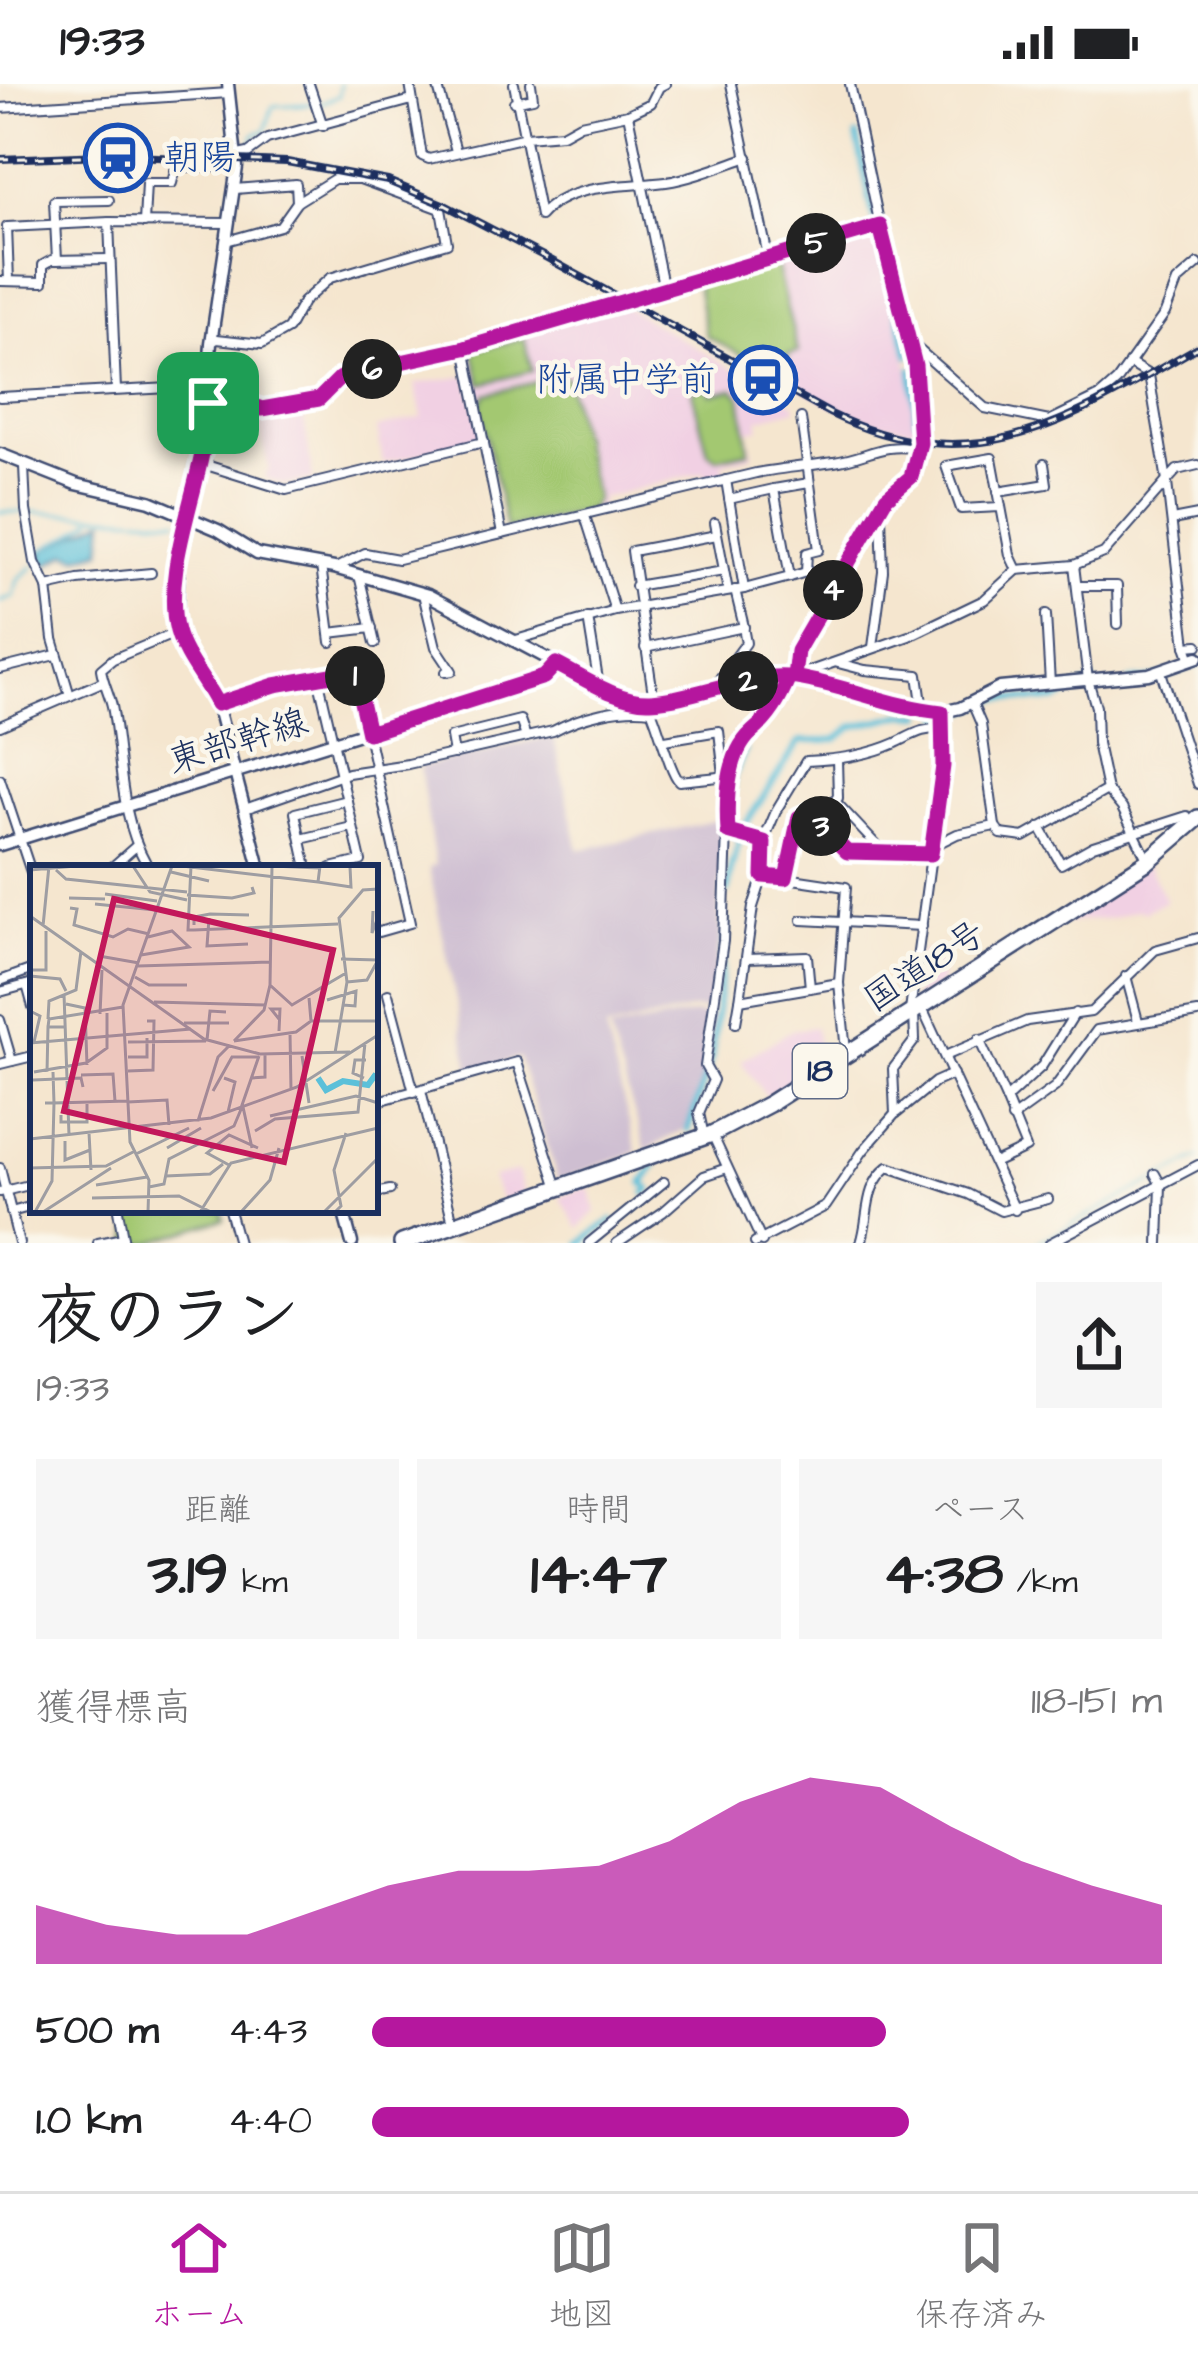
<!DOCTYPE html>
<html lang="ja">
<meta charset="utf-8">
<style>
:root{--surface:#fff;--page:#f6f6f6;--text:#202124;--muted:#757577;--line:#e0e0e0;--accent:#b5179e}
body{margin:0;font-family:"Architects Daughter","Klee One",sans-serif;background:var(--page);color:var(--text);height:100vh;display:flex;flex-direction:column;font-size:45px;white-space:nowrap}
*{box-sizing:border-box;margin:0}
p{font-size:39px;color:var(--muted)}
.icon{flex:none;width:66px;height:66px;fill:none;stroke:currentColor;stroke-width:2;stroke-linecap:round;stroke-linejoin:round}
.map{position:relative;height:1159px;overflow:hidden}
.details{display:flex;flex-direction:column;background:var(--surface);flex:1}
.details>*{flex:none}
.pin{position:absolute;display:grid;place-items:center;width:102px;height:102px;color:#fff;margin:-51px;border-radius:24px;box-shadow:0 6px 18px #0006}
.km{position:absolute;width:60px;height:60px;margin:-30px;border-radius:50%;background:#222;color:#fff;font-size:33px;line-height:60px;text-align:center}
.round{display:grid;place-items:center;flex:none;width:126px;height:126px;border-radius:0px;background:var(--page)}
.headline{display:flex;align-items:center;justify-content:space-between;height:204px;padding:0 36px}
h1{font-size:66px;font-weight:700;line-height:90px}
.stats{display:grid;grid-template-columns:repeat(3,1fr);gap:18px;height:204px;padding:12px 36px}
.stats div{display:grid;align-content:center;border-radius:0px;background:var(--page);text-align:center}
.stats b{font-size:60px;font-weight:700}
.stats small{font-size:33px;font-weight:400}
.stats p{font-size:33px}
.chart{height:336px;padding:24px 36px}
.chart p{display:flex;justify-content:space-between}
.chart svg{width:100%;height:216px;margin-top:12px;fill:var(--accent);opacity:.7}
ul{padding:0 36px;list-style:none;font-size:39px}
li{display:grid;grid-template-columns:192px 144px 1fr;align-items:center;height:90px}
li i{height:30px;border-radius:15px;background:var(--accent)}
.status{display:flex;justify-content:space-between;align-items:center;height:84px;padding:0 60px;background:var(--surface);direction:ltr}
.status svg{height:33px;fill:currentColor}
.tab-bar{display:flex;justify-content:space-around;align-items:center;height:168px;border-top:3px solid var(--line);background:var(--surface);font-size:33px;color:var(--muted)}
.tab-bar a{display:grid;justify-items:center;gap:6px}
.tab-bar .selected{color:var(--accent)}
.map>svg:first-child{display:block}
</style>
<div class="status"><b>19:33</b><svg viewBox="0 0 49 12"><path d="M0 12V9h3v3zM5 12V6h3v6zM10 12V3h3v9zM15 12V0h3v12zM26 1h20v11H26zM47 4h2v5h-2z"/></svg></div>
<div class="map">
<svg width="1198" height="1159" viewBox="0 0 1198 1159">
<rect width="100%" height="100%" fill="#fbf7ec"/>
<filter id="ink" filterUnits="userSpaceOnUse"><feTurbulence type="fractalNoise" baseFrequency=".00833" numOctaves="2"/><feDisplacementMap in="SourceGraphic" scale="24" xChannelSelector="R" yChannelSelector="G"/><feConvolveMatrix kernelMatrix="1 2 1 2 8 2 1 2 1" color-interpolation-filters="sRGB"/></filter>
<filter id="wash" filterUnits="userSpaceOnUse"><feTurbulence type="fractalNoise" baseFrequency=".004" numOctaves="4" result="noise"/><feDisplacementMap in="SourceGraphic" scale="48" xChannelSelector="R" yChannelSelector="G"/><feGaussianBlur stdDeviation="2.7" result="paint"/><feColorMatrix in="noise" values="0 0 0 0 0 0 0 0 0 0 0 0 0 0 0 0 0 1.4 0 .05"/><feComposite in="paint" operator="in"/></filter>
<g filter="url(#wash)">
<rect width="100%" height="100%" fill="#f5e6cf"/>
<!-- built -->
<g fill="#f1d0e3">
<polygon points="868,149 874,149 908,280 916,346 876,338 832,322 706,252 697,200"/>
<polygon points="622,221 795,320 796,325 758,335 760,344 748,347 753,371 723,379 726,394 708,398 705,388 601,414 600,424 506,445 487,364 490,360 467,273 475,262"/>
<polygon points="467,292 482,350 478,356 383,379 377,344 422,333 415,300"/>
<polygon points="302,321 313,396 284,401 264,393 269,385 256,327"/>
<polygon points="1147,780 1166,817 1144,828 1136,826 1112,834 1067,839 1066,835"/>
<polygon points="939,866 941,900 914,917 921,867"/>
<polygon points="815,943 821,978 767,1014 741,977 792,946"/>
<polygon points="517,1087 524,1109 501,1116 492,1093"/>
<polygon points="589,1103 596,1127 579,1145 560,1113"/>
</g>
<!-- industrial -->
<g fill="#cebed1">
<polygon points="549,653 554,655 579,766 719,736 724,758 718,821 721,849 709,926 693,925 605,946 637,1068 558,1096 519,973 471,989 429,784 435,781 420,683"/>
<polygon points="693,930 712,932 705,990 685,1045 646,1066 609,947"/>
</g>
<!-- green -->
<g fill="#a3c871" stroke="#5f7c68" stroke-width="3">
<polygon points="775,177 798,268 787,271 793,298 706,252 697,200"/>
<polygon points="524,254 532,287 481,300 473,267"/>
<polygon points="562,292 566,293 596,415 589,426 506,445 480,321 486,310"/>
<polygon points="704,303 711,310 733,305 741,313 749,367 717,374 708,368 692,308"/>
<polygon points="131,1126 222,1126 224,1135 149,1159 129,1159"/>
</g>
<!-- water -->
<polygon fill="#5bc0d9" stroke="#3b789c" stroke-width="3" points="105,436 102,466 78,473 67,469 46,482 42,472 47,464"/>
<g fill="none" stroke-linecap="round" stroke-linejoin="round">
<!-- stream -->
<g stroke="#5bc0d9" stroke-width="3">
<polyline points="320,19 339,12 340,0"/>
<polyline points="245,66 251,62 254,50 265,47 273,22 311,20"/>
<polyline points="194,384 199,363"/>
<polyline points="0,428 22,428"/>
<polyline points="32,428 178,436"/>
<polyline points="39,476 41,466 74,449 93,435"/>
<polyline points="0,517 14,512 18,495 33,483"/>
<polyline points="1037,1159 1198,1074"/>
</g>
<!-- canal -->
<g stroke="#5bc0d9" stroke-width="6">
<polyline points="857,52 875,141"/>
<polyline points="879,156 909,272"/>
<polyline points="912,285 916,335"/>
<polyline points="1130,597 1156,595 1198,580"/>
<polyline points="942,632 954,632 999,614 1055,617 1093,598"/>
<polyline points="732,712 733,693 745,667"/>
<polyline points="731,725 735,753"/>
<polyline points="732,782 743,744 800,657 825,657 837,655 852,643 905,630 922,631"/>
<polyline points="728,807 732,778"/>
<polyline points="688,1046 712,972 727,838"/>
<polyline points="645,1109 650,1106 643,1099 655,1082"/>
<polyline points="581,1159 612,1136"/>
</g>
</g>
</g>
<g filter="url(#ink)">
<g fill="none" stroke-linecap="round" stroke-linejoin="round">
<defs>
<g id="street">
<polyline points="309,0 323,42"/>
<polyline points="410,0 422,72 429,75 526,53 562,50 580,40 628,30 651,19 659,3 665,0"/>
<polyline points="437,0 456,67"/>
<path d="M 514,0 L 540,132 C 568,98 628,103 666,98 C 693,94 722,82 748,73"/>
<polyline points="731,0 768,172"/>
<polyline points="850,0 880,142 910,258 985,324 1049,337 1100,312 1117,297 1165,229 1177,198 1198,180"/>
<polyline points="514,18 533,14 531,0"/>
<polyline points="0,24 229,9"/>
<polyline points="628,30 664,206"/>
<polyline points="238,71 248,69 267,55 412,16"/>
<polyline points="235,105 296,100 297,118"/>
<polyline points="144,139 146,99 172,99 176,83 237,83"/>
<polyline points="57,176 54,117 109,116"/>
<polyline points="0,197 43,198 43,181 52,176 109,175"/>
<polyline points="9,197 7,143 109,138"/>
<polyline points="910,258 918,299 920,359 911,393 887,414 810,543 797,567 793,593 909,552 984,516 1017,486 1074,481 1104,469 1167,397"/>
<polyline points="211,259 217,255 262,260 288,245 303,218 330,194 447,159 441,125 360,95 334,95 297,118 280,142 226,157"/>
<polyline points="465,264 502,450"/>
<polyline points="1129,279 1149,291 1167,397 1177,386 1198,381"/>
<polyline points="116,306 109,138 228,139"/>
<polyline points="0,313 208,302"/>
<polyline points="208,319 249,319 262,325 319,315 340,294 364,287 465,264 880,142"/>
<polyline points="203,380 286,406 484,358"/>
<polyline points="24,382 26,426 35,478 47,503 53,555 70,612"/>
<polyline points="726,396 744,505"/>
<polyline points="1167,399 1186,562 1191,576"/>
<polyline points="998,408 1047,400 1044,380"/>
<polyline points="729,415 774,405"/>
<polyline points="1000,423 961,425 946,382 992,374 1010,471 1017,486"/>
<polyline points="585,432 615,527"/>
<polyline points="1172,436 1198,431"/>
<polyline points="715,439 728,507"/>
<polyline points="1074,481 1088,596 1096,623 1097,659 1107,706 1122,724 1147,775"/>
<polyline points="321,482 331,558"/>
<path d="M 336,484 L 365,469 L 398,475 L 756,389 C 782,384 808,382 834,378 C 869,373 880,358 919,365"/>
<polyline points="359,491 375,559"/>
<polyline points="790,493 806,488 807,469 819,466 801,334"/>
<polyline points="635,502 724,487"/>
<polyline points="1077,502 1117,502 1118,540"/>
<polyline points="47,503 78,496 151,489"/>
<polyline points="423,510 436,563 452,587 446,588"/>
<polyline points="1046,531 1050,600"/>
<polyline points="588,534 599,602"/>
<polyline points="330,549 372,544"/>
<polyline points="516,556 615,527 744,505 790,493 774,405 809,399"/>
<polyline points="1186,562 1198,561"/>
<polyline points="873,563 883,487 881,431"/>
<polyline points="645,564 744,543 735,506"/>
<polyline points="838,579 865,586 918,591 923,626"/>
<polyline points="0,585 56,571"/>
<polyline points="1161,588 1198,700"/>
<polyline points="318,593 361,777 331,784"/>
<polyline points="721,602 720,594 746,559 743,543"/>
<polyline points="654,617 632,467 717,451"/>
<polyline points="217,620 275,601 354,587 410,839 375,849"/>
<path d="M 650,623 C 659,642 669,686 679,697 L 729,692"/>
<polyline points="0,642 102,598"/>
<polyline points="665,656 719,647 724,691"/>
<polyline points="454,670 451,653 520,636 526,653"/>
<polyline points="0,695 33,794"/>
<polyline points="835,717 883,768 931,770"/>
<path d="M 245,725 L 348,689 L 408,680 L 553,647 C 580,632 621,622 651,626"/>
<polyline points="809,729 847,768 883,768"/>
<polyline points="995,742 1001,750 1024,753 1107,706"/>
<polyline points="1040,743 1061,780 1093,762 1187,732"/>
<polyline points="727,748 763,758"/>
<polyline points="301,755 352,743"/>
<polyline points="933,762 957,750 995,742 981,640 972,619"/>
<polyline points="111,784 136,762"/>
<path d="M 142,784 L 146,779 C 119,730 122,675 112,622 C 109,609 103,598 101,585 L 113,575 L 178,548"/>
<polyline points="307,784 295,729 347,716"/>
<polyline points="763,792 786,794 799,732 838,714 837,675"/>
<polyline points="786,794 846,803 839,899 846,967"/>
<polyline points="802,836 922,842"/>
<polyline points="747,874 807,872 810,904"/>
<polyline points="1126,892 1138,937"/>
<polyline points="0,897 33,885"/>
<path d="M 839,899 L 740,916 L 753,823 L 763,792 L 763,758 L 777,725 L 806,677 C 835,676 869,671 896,659 C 915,650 921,644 943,645"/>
<polyline points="27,901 33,923"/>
<polyline points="0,908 33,899"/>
<polyline points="388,910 414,1008"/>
<polyline points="921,922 1015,1126"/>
<polyline points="910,927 943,682 942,628"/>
<polyline points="0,936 12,977"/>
<polyline points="736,939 740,916"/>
<polyline points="979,955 1006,1015"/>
<polyline points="945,972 1027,937 1091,928 1155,866 1198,854"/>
<polyline points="0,980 33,972"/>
<polyline points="421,1006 453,1139"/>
<polyline points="375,1018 517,978 558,1104"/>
<polyline points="897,1029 935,998 953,990"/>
<polyline points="1012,1034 1055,1003 1097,946 1198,929"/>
<polyline points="704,1052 699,1029 713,996 705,982 723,857 729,692 750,650 763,642 789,594"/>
<polyline points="713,1052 762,1158"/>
<polyline points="994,1079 1026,1064 1006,1015 1042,982 1075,929"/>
<polyline points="0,1084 19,1159"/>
<polyline points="1155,1090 1161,1101 1159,1159"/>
<polyline points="0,1108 33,1100"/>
<polyline points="375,1109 390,1106"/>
<polyline points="118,1126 124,1159"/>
<polyline points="229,1126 238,1159"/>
<polyline points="11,1128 33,1122"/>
<polyline points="98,1159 123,1154"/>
<polyline points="589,1159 664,1098"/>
<polyline points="617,1159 663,1128 704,1092 727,1084"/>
<polyline points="755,1159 826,1122 863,1067 895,1030 893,985 915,956 914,928"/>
<path d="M 861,1159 C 870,1133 863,1103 888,1083 L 968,1110 L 1001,1127 L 1048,1115"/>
<polyline points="1050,1159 1198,1081"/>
</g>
<g id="secondary">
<polyline points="228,0 237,83 211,259 203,380 180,456 176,538 181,557 217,620 260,784"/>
<polyline points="0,370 76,400 150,417 218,446 257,470 334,484 428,511 599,602 634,615 654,617 701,605 793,593 905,623 942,628 960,624 1000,604 1149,590 1198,573"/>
<polyline points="0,761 544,593 557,580"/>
<polyline points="343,1126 352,1159"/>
</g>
<polyline id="highway" points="402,1159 712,1050 769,1020 1148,777 1198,734"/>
</defs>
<!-- street casing -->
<use href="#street" stroke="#3c4a6f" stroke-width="12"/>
<!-- secondary casing -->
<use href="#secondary" stroke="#3c4a6f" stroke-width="15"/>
<!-- highway casing -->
<use href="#highway" stroke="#3c4a6f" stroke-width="20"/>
<!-- street -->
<use href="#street" stroke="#fff" stroke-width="8"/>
<!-- secondary -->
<use href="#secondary" stroke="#fff" stroke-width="10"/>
<!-- highway -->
<use href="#highway" stroke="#fff" stroke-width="15"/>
<defs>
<path id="rail" d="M 0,75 L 104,71 L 287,78 L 388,97 L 445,121 L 547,174 L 831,330 C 977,400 1071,335 1198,263"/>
</defs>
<!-- rail casing -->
<use href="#rail" stroke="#1b2f5e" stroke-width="8"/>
<!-- rail -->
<use href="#rail" stroke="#fbf7ec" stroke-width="3" stroke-dasharray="9" stroke-linecap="butt"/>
</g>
</g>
<g fill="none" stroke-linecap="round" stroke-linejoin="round" filter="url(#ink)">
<defs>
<path id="route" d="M 208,319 C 208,391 160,480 177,547 C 184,573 205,596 217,620 L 275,601 L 354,587 L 368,649 L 544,593 L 556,580 C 584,594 620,619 651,617 C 700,614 747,587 797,594 C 847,602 892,623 942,628 L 943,682 L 931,770 L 847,768 L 808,729 L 799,733 L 786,794 L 763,792 L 764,758 L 728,748 C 726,717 726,671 752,648 C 770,633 779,617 789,594 L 794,593 L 797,567 L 886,414 L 911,393 L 920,359 L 915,281 L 880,142 L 465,264 L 364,286 L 340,294 L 319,315 L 262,325 L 249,320 L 208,319"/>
</defs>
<!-- route casing -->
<use href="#route" stroke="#fff" stroke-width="24"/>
<!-- route -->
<use href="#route" stroke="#b5179e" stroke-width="15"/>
</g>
<!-- icons -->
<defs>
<symbol id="station-ring" viewBox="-11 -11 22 22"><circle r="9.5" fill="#fbf7ec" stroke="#1a4fb4" stroke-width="1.5"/><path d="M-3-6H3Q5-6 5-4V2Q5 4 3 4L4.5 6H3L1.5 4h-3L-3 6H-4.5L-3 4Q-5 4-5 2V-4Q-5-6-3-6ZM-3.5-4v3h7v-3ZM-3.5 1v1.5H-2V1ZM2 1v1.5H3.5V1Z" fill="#1a4fb4"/></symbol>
</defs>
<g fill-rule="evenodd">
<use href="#station-ring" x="80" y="36" width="76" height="76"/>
<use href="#station-ring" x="725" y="258" width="76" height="76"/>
</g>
<g text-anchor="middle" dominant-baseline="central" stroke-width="9" stroke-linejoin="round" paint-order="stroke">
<!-- shield labels -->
<rect fill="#fbf7ec" stroke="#5e6b89" stroke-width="3" x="793" y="960" width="54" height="54" rx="9"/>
<g font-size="33" font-weight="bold" fill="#1b2f5e">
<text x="820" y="987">18</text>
</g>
<!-- transit labels -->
<g font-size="36" fill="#164399" stroke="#fbf7ec" text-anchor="start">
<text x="164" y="74">朝陽</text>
<text x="716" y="296" text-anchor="end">附属中学前</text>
</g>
<!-- street labels -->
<g font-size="36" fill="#1b2f5e" stroke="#fbf7ec">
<text transform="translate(238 658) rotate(-17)">東部幹線</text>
<text transform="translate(925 883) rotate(-33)">国道18号</text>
</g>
</g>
<!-- overview -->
<g transform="translate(30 781)">
<rect width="348" height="348" fill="#f5e6cf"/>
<path fill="none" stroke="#5bc0d9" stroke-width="6" d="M 288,213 L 296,225 L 313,216 L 338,220 L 346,209"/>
<path fill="none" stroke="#9e9da2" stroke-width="3" d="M 103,1 L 120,27 L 157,35M 152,1 L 288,17M 161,1 L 158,65 L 164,65M 242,1 L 240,120 L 262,140 L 316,108M 242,1 L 289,3M 290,1 L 288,17 L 321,22 L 320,2M 0,5 L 46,1M 26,5 L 36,14 L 157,27M 141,7 L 179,16M 75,29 L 127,36M 157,30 L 202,33 L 224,28 L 222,22M 39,33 L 75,34M 65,39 L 125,45M 40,43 L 47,44 L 44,60 L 83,72 L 98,64 L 119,69M 343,46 L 342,68 L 348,52M 0,51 L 174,174 L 230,189 L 320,187M 179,53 L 177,81 L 218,79M 164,60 L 164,52 L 180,49 L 219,50M 13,61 L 19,1M 164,65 L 308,59M 111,90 L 159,82 L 142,66 L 118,72M 69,91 L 109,98M 311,94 L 348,95M 108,101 L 239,97M 0,105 L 16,105 L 16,66M 0,111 L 30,114 L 36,126M 105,112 L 119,120 L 157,120M 317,117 L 337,115 L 348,95M 34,129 L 39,270M 279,133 L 281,156 L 348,156M 297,135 L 326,126 L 325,141 L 313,140M 124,137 L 236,140M 36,139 L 55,143 L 57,200M 0,146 L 10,151 L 4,177M 70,149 L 72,105M 18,154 L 19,136 L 46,125 L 51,86M 249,154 L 241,144 L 250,144 L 249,166M 154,158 L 199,158M 18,162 L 19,154 L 93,142M 260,168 L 261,225M 177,175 L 180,146 L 196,147M 204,176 L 266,167 L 281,156M 204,176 L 234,145 L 240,120M 98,177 L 176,176M 0,178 L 161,164M 305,188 L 317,117 L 309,53 L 333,25 L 348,24M 272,191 L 279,238M 98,192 L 117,192 L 117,173M 98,206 L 123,205 L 124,156 L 117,156M 4,207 L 56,198 L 77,183 L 77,148M 17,207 L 18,162 L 36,162M 51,210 L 83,209 L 85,236M 194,213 L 205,217 L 198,247M 222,213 L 235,212 L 235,189M 334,213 L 323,208 L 325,195 L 336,195M 3,215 L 51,213 L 53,222M 183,226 L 202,192 L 229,192M 98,237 L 137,235 L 139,260M 15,238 L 24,238 L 23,207M 213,242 L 222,283M 211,243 L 229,191M 31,250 L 31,257 L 57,257 L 57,236M 240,251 L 326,231 L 348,238M 168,256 L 188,192 L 200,180M 225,266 L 245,254 L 328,247 L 335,178M 59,268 L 61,305M 0,274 L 181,253 L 267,222 L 348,170M 35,276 L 35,295 L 60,285M 137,283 L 171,263M 106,289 L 159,263M 199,300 L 177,288 L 199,270 L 228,283M 0,303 L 76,301 L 105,286M 136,311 L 180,309 L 193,299M 66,320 L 117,312M 119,322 L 134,319 L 139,294 L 204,261 L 212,242M 62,333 L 149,331 L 181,347M 5,347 L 22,316 L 24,238 L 98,236M 13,347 L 81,303M 118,347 L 119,315 L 100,277 L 93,140 L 142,1M 170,347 L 201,298 L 348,263M 211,347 L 240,315 L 249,283M 294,347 L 348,293M 305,347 L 311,341 L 304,305 L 316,268"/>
<path fill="#c2185b" fill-opacity="0.15" stroke="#c2185b" stroke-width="6" d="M 84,34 L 303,85 L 254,297 L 34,246 Z"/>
<rect width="348" height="348" fill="none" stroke="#1b2f5e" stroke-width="6"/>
</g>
</svg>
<div class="pin" style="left:208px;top:319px;background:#1e9e55"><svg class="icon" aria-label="arrive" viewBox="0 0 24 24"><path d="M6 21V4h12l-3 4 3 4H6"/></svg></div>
<b class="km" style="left:355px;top:592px">1</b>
<b class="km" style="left:748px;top:597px">2</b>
<b class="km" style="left:821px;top:742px">3</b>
<b class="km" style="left:833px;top:506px">4</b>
<b class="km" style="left:816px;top:159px">5</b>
<b class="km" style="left:372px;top:285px">6</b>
</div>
<section class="details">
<div class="headline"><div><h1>夜のラン</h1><p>19:33</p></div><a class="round"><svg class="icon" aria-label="share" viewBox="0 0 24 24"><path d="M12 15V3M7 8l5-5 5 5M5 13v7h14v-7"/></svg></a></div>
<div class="stats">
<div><p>距離</p><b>3.19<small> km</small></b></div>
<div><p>時間</p><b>14:47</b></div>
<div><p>ペース</p><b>4:38<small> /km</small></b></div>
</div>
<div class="chart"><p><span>獲得標高</span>118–151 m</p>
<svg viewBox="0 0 160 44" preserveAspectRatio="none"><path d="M0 44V32L10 36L20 38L30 38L40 33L50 28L60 25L70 25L80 24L90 19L100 11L110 6L120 8L130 16L140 23L150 28L160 32V44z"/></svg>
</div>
<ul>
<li><b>500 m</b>4:43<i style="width:65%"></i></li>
<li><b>1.0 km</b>4:40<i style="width:68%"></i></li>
</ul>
</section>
<nav class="tab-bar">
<a class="selected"><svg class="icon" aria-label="home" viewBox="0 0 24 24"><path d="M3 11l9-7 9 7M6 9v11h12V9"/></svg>ホーム</a>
<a><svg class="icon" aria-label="map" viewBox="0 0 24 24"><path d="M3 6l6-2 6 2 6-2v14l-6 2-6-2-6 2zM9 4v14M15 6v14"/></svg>地図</a>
<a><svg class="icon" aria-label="saved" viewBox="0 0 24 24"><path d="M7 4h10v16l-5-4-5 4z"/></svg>保存済み</a>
</nav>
